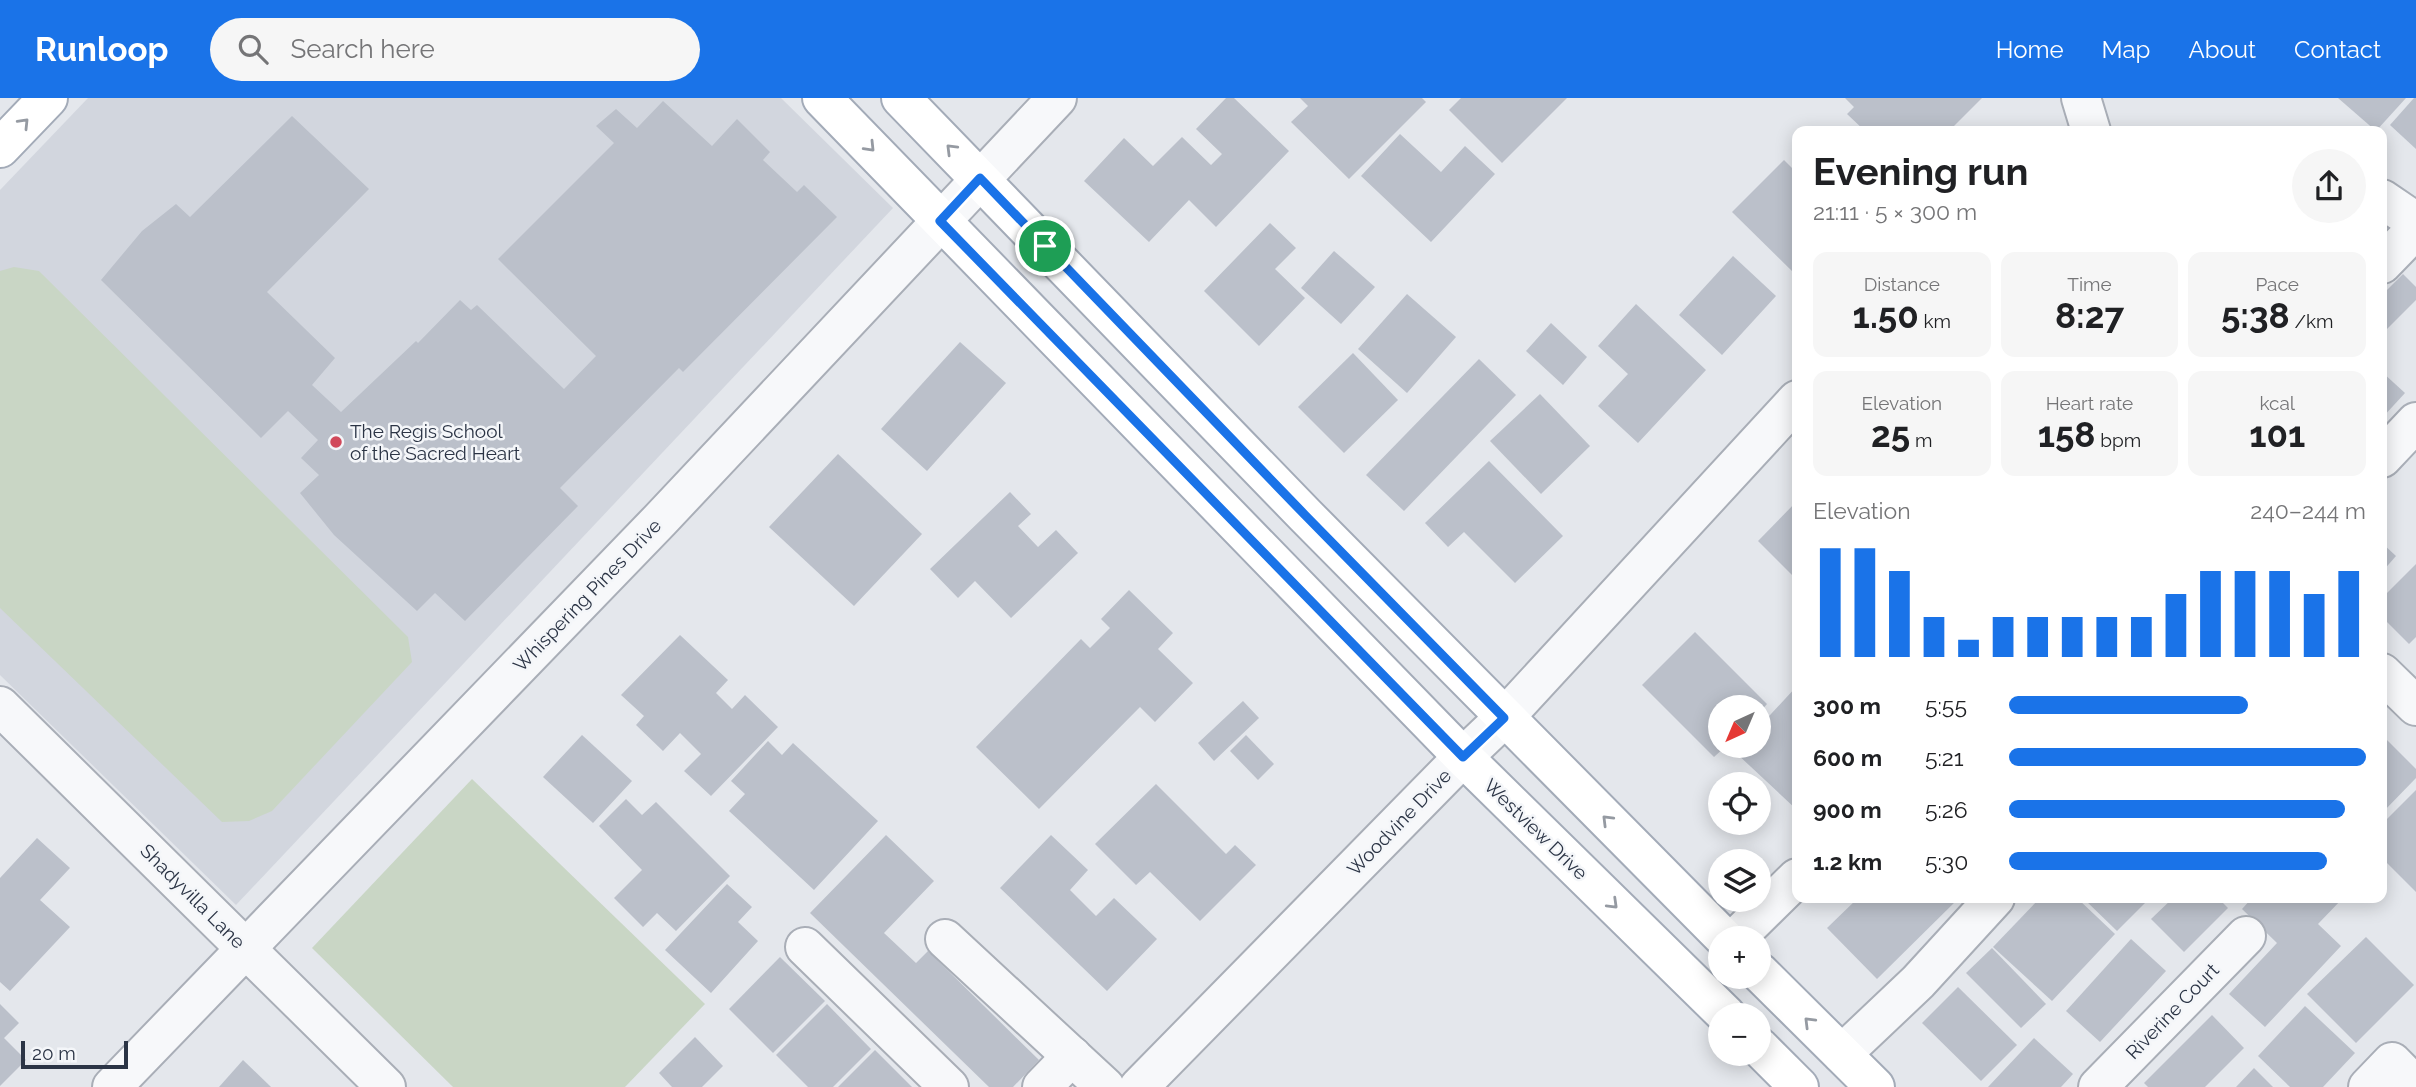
<!DOCTYPE html>
<meta charset="utf-8">
<style>
:root{--surface:#fff;--page:#f6f6f6;--text:#202124;--muted:#757577;--accent:#1a73e8}
body{margin:0;font-family:Raleway,sans-serif;background:var(--page);color:var(--text);height:100vh;display:flex;flex-direction:column;font-size:26px;white-space:nowrap}
*{box-sizing:border-box;margin:0}
p{font-size:23px;color:var(--muted)}
.icon{flex:none;width:38px;height:38px;fill:none;stroke:currentColor;stroke-width:2;stroke-linecap:round;stroke-linejoin:round}
.map{position:relative;flex:1;overflow:hidden}
.side{position:absolute;left:1792px;top:28px;width:595px;height:777px;display:flex;flex-direction:column;background:var(--surface);border-radius:14px;box-shadow:0 4px 18px #0003}
.side>*{flex:none}
.needle{width:46px;rotate:224deg}
.buttons{position:absolute;left:1708px;top:597px;display:grid;gap:14px}
.buttons a{display:grid;place-items:center;width:63px;height:63px;border-radius:50%;background:var(--surface);box-shadow:0 4px 18px #0003;font-size:35px}
.scale{position:absolute;left:21px;bottom:18px;width:107px;box-sizing:border-box;padding-left:7px;border:4px solid #2b3445;border-top:0;font-size:19px;line-height:24px;white-space:nowrap;color:#2b3445;-webkit-text-stroke:5px #f4f6f9;paint-order:stroke}
.pin{position:absolute;display:grid;place-items:center;width:60px;height:60px;color:#fff;margin:-30px;border:4px solid #fff;border-radius:50%;box-shadow:0 2px 7px #0007}
.round{display:grid;place-items:center;flex:none;width:74px;height:74px;border-radius:37px;background:var(--page)}
.headline{display:flex;align-items:center;justify-content:space-between;height:119px;padding:0 21px}
h1{font-size:38px;font-weight:700;line-height:52px}
.metrics{display:grid;grid-template-columns:repeat(3,1fr);gap:10px;height:119px;padding:7px 21px}
.metrics div{display:grid;align-content:center;border-radius:14px;background:var(--page);text-align:center}
.metrics b{font-size:35px;font-weight:700}
.metrics small{font-size:19px;font-weight:400}
.metrics p{font-size:19px}
.chart{height:196px;padding:14px 21px}
.chart p{display:flex;justify-content:space-between}
.chart svg{width:100%;height:126px;margin-top:7px;stroke:var(--accent);stroke-width:6}
ul{padding:0 21px;list-style:none;font-size:23px}
li{display:grid;grid-template-columns:112px 84px 1fr;align-items:center;height:52px}
li i{height:18px;border-radius:9px;background:var(--accent)}
header{display:flex;align-items:center;gap:42px;box-sizing:border-box;height:98px;padding:0 35px;background:var(--accent);color:#fff}
header strong{font-size:33px}
nav{display:flex;gap:38px;margin-inline-start:auto;font-size:24px}
.search{width:490px;height:63px;background:var(--page);display:flex;align-items:center;gap:18px;box-sizing:border-box;padding:0 24px;border-radius:38px;color:var(--muted);font-size:26px}
.map>svg:first-child{display:block}
</style>
<header>
<strong>Runloop</strong>
<div class="search"><svg class="icon" aria-label="search" viewBox="0 0 24 24"><circle cx="10" cy="10" r="6"/><path d="M15 15l6 6"/></svg>Search here</div>
<nav><a>Home</a><a>Map</a><a>About</a><a>Contact</a></nav>
</header>
<div class="map">
<svg width="2416" height="989" viewBox="0 0 2416 989">
<rect width="100%" height="100%" fill="#e4e7ec"/>
<!-- built -->
<polygon fill="#d2d6de" points="88,0 781,0 893,110 236,807 0,577 0,92"/>
<!-- green -->
<g fill="#c9d6c5">
<polygon points="14,169 39,173 408,539 412,564 272,713 249,723 222,724 0,510 0,173"/>
<polygon points="472,681 705,906 625,989 453,989 312,850"/>
</g>
<!-- building -->
<g fill="#bbc0ca">
<polygon points="1226,0 1234,0 1289,53 1216,129 1189,102 1149,144 1084,83 1124,40 1153,68 1182,39 1211,67 1222,56 1196,31"/>
<polygon points="1300,0 1422,0 1426,4 1349,81 1291,24 1308,8"/>
<polygon points="1461,0 1567,0 1502,65 1449,12"/>
<polygon points="1845,0 1982,0 1949,33 1865,33 1847,16 1854,9"/>
<polygon points="2338,0 2406,0 2376,33"/>
<polygon points="2414,0 2416,0 2416,51 2390,27"/>
<polygon points="663,3 712,48 737,21 770,54 763,62 797,94 804,87 837,119 683,274 679,270 560,390 578,408 465,523 435,495 417,513 334,437 300,395 319,377 301,360 318,342 288,313 261,340 101,182 142,133 176,106 190,119 292,18 369,91 267,194 335,260 312,287 341,314 416,243 418,245 460,202 471,212 477,207 564,291 596,258 498,161 614,45 596,28 616,11 637,30"/>
<polygon points="1400,36 1441,74 1465,48 1495,76 1431,144 1361,78"/>
<polygon points="1784,62 1797,75 1797,178 1732,114"/>
<polygon points="1270,125 1296,150 1275,171 1305,200 1259,248 1204,193"/>
<polygon points="1334,153 1375,189 1341,226 1301,190"/>
<polygon points="1733,158 1776,198 1722,257 1679,217"/>
<polygon points="2403,176 2416,189 2416,202 2382,236 2382,197"/>
<polygon points="1407,196 1456,239 1407,295 1358,251"/>
<polygon points="1636,206 1706,272 1638,345 1598,308 1628,276 1598,248"/>
<polygon points="1551,225 1587,259 1563,287 1526,253"/>
<polygon points="960,244 1006,285 927,373 881,331"/>
<polygon points="1353,255 1398,302 1344,355 1298,309"/>
<polygon points="1479,261 1516,297 1404,413 1366,377"/>
<polygon points="2382,274 2405,295 2382,320"/>
<polygon points="1540,296 1590,348 1541,396 1490,343"/>
<polygon points="838,356 922,436 854,508 769,429"/>
<polygon points="1489,363 1563,438 1515,485 1464,434 1448,449 1425,425"/>
<polygon points="1010,394 1031,416 1018,428 1038,449 1056,432 1078,455 1011,520 975,483 958,500 930,471"/>
<polygon points="1797,403 1797,471 1792,477 1758,443"/>
<polygon points="2382,445 2396,458 2382,474"/>
<polygon points="2416,466 2416,539 2409,546 2382,519 2382,500"/>
<polygon points="1129,492 1173,535 1158,551 1193,585 1155,624 1140,609 1039,711 976,649 1081,541 1090,550 1110,530 1101,521"/>
<polygon points="1695,534 1767,606 1759,615 1759,609 1720,609 1720,648 1726,648 1714,659 1642,587"/>
<polygon points="680,537 728,582 716,595 732,611 745,597 778,629 711,698 684,673 701,656 680,635 663,653 636,627 644,618 621,597"/>
<polygon points="1797,588 1797,712 1735,654 1741,648 1759,648 1759,629"/>
<polygon points="1243,603 1259,620 1214,663 1198,645"/>
<polygon points="582,637 632,683 593,725 543,679"/>
<polygon points="1246,637 1274,666 1258,682 1230,653"/>
<polygon points="2382,637 2416,671 2416,680 2382,715"/>
<polygon points="768,643 782,657 793,645 878,723 814,792 729,713 745,696 731,683"/>
<polygon points="1156,686 1226,756 1235,747 1256,767 1200,823 1150,774 1136,787 1095,746"/>
<polygon points="2416,692 2416,794 2382,760 2382,726"/>
<polygon points="626,701 642,717 656,704 730,778 676,833 657,815 643,829 614,800 642,772 599,728"/>
<polygon points="886,737 934,783 884,835 916,865 928,853 1039,962 1013,989 989,989 810,815"/>
<polygon points="1051,737 1088,772 1070,792 1096,818 1114,800 1157,841 1107,893 1000,790"/>
<polygon points="37,740 70,770 40,802 70,829 10,893 0,884 0,780"/>
<polygon points="727,786 752,809 738,824 758,843 711,895 665,852"/>
<polygon points="1858,800 1959,800 1877,881 1827,830"/>
<polygon points="2040,800 2077,800 2115,836 2052,903 1993,849"/>
<polygon points="2083,800 2150,800 2117,833"/>
<polygon points="2173,800 2218,800 2228,810 2184,854 2151,821"/>
<polygon points="2252,800 2343,800 2318,826 2341,848 2265,929 2229,896 2277,845 2242,811"/>
<polygon points="2366,839 2414,887 2356,945 2307,896"/>
<polygon points="2131,841 2166,873 2100,944 2066,913"/>
<polygon points="1992,850 2046,906 2021,930 1966,875"/>
<polygon points="780,859 825,903 773,955 729,911"/>
<polygon points="1958,889 2017,947 1981,983 1922,925"/>
<polygon points="0,906 19,925 4,940 26,962 0,988"/>
<polygon points="827,906 871,951 833,989 808,989 776,957"/>
<polygon points="2305,908 2355,955 2323,989 2290,989 2258,958"/>
<polygon points="2212,917 2244,950 2205,989 2148,989 2144,985"/>
<polygon points="695,939 723,968 702,989 672,989 659,975"/>
<polygon points="2034,940 2073,976 2061,989 1988,989"/>
<polygon points="875,952 912,989 838,989"/>
<polygon points="243,962 271,989 219,989"/>
<polygon points="2254,970 2273,989 2236,989"/>
</g>
<g fill="none" stroke-linecap="round" stroke-linejoin="round">
<defs>
<g id="minor">
<polyline points="2081,0 2091,33"/>
<polyline points="2382,101 2416,124"/>
<polyline points="2382,166 2416,131"/>
<polyline points="2382,360 2416,324"/>
<polyline points="2382,575 2416,608"/>
<polyline points="0,608 386,989"/>
<polyline points="1736,840 1797,780"/>
<polyline points="945,841 1105,989"/>
<polyline points="805,849 949,989"/>
<polyline points="1842,956 1918,884 1995,800"/>
<polyline points="112,989 660,422 1057,0"/>
<polyline points="1042,989 1072,958"/>
<polyline points="1139,989 1463,659 1504,620 1797,302"/>
<polyline points="2098,989 2246,838"/>
<polyline points="2368,989 2392,964 2416,988"/>
</g>
<g id="major">
<polyline points="822,0 1463,659 1726,917"/>
<polyline points="901,0 1305,417 1724,840"/>
<polyline points="0,50 48,0"/>
<polyline points="1759,874 1875,989"/>
<polyline points="1759,949 1799,989"/>
</g>
</defs>
<!-- minor casing -->
<use href="#minor" stroke="#a9aeb7" stroke-width="42"/>
<!-- major casing -->
<use href="#major" stroke="#a3abb8" stroke-width="42"/>
<!-- minor -->
<use href="#minor" stroke="#f7f8fa" stroke-width="38"/>
<!-- major -->
<use href="#major" stroke="#fff" stroke-width="38"/>
</g>
<!-- one-way arrows -->
<defs><path id="oneway-chevron" d="M-2-3.5L2.5 0L-2 3.5" fill="none" stroke-width="1.6" stroke-linecap="round" stroke-linejoin="round" transform="scale(1.75)"/></defs>
<g stroke="#959aa2">
<use href="#oneway-chevron" transform="translate(24 25) rotate(-46)"/>
<use href="#oneway-chevron" transform="translate(870 49) rotate(46)"/>
<use href="#oneway-chevron" transform="translate(951 51) rotate(-135)"/>
<use href="#oneway-chevron" transform="translate(1607 722) rotate(-135)"/>
<use href="#oneway-chevron" transform="translate(1613 806) rotate(44)"/>
<use href="#oneway-chevron" transform="translate(1809 924) rotate(-135)"/>
</g>
<g fill="none" stroke-linecap="round" stroke-linejoin="round">
<defs>
<polygon id="route" points="980,80 1305,417 1504,620 1463,659 940,123"/>
</defs>
<!-- route casing -->
<use href="#route" stroke="#fff" stroke-width="14"/>
<!-- route -->
<use href="#route" stroke="#1a73e8" stroke-width="9"/>
</g>
<!-- markers -->
<circle fill="#d1495b" stroke="#f4f6f9" stroke-width="2.5" cx="336" cy="344" r="7"/>
<g text-anchor="middle" dominant-baseline="central" stroke-width="5" stroke-linejoin="round" paint-order="stroke">
<!-- poi labels -->
<g font-size="19" fill="#2b3445" stroke="#f4f6f9" text-anchor="start">
<text x="350" y="333">The Regis School<tspan x="350" dy="22">of the Sacred Heart</tspan></text>
</g>
<!-- street labels -->
<g font-size="19" fill="#2b3445" stroke="#f4f6f9">
<text transform="translate(587 497) rotate(-46)">Whispering Pines Drive</text>
<text transform="translate(1399 724) rotate(-46)">Woodvine Drive</text>
<text transform="translate(1536 731) rotate(44)">Westview Drive</text>
<text transform="translate(193 798) rotate(45)">Shadyvilla Lane</text>
<text transform="translate(2172 913) rotate(-46)">Riverine Court</text>
</g>
</g>
</svg>
<div class="buttons">
<a><svg class="needle" viewBox="-14 -14 28 28"><path d="M0-13l5 13h-10z" fill="#e53935"/><path d="M0 13l5-13h-10z" fill="#757577"/></svg></a>
<a><svg class="icon" aria-label="locate" viewBox="0 0 24 24"><circle cx="12" cy="12" r="6"/><path d="M12 2v4M12 18v4M2 12h4M18 12h4"/></svg></a>
<a><svg class="icon" aria-label="layers" viewBox="0 0 24 24"><path d="M12 4l9 5-9 5-9-5zM3 14l9 5 9-5"/></svg></a>
<a>+</a>
<a>−</a>
</div>
<div class="scale">20 m</div>
<div class="pin" style="left:1045px;top:148px;background:#1e9e55"><svg class="icon" aria-label="arrive" viewBox="0 0 24 24"><path d="M6 21V4h12l-3 4 3 4H6"/></svg></div>
<section class="side">
<div class="headline"><div><h1>Evening run</h1><p>21:11 · 5 × 300 m</p></div><a class="round"><svg class="icon" aria-label="share" viewBox="0 0 24 24"><path d="M12 15V3M7 8l5-5 5 5M5 13v7h14v-7"/></svg></a></div>
<div class="metrics">
<div><p>Distance</p><b>1.50<small> km</small></b></div>
<div><p>Time</p><b>8:27</b></div>
<div><p>Pace</p><b>5:38<small> /km</small></b></div>
</div>
<div class="metrics">
<div><p>Elevation</p><b>25<small> m</small></b></div>
<div><p>Heart rate</p><b>158<small> bpm</small></b></div>
<div><p>kcal</p><b>101</b></div>
</div>
<div class="chart"><p><span>Elevation</span>240–244 m</p>
<svg viewBox="0 0 160 44" preserveAspectRatio="none"><path d="M5 44V6M15 44V6M25 44V14M35 44V30M45 44V38M55 44V30M65 44V30M75 44V30M85 44V30M95 44V30M105 44V22M115 44V14M125 44V14M135 44V14M145 44V22M155 44V14"/></svg>
</div>
<ul>
<li><b>300 m</b>5:55<i style="width:67%"></i></li>
<li><b>600 m</b>5:21<i style="width:100%"></i></li>
<li><b>900 m</b>5:26<i style="width:94%"></i></li>
<li><b>1.2 km</b>5:30<i style="width:89%"></i></li>
</ul>
</section>
</div>
